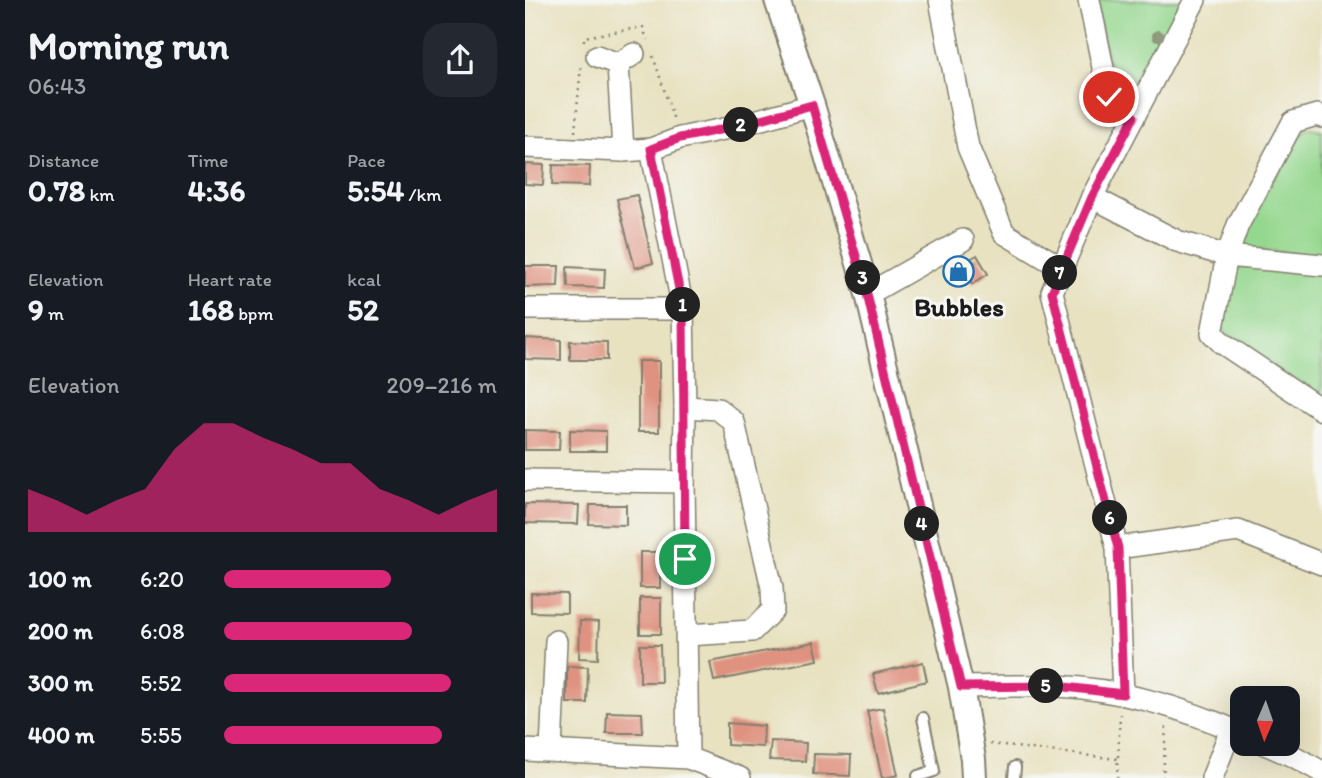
<!DOCTYPE html>
<meta charset="utf-8">
<style>
:root{--surface:#171b24;--page:#242831;--text:#f1f3f6;--muted:#9ea1a6;--accent:#db2777}
body{margin:0;font-family:Itim,sans-serif;background:var(--page);color:var(--text);height:100vh;display:flex;flex-direction:column;font-size:26px;white-space:nowrap}
*{box-sizing:border-box;margin:0}
p{font-size:23px;color:var(--muted)}
.icon{flex:none;width:38px;height:38px;fill:none;stroke:currentColor;stroke-width:2;stroke-linecap:round;stroke-linejoin:round}
.map{position:relative;flex:1;overflow:hidden}
.details{display:flex;flex-direction:column;background:var(--surface);width:525px}
.details>*{flex:none}
.needle{width:46px;rotate:182deg}
.fabs{position:absolute;left:705px;top:686px;display:grid;gap:14px}
.fabs a{display:grid;place-items:center;width:70px;height:70px;border-radius:14px;background:var(--surface);box-shadow:0 7px 28px #0002;font-size:35px}
.pin{position:absolute;display:grid;place-items:center;width:60px;height:60px;color:#fff;margin:-30px;border:4px solid #fff;border-radius:50%;box-shadow:0 2px 7px #0007}
.km{position:absolute;width:35px;height:35px;margin:-18px;border-radius:50%;background:#222;color:#fff;font-size:19px;line-height:35px;text-align:center}
.round{display:grid;place-items:center;flex:none;width:74px;height:74px;border-radius:21px;background:var(--page)}
.head{display:flex;align-items:center;justify-content:space-between;height:119px;padding:0 28px}
h1{font-size:38px;font-weight:700;line-height:52px}
.metrics{display:grid;grid-template-columns:repeat(3,1fr);gap:10px;height:119px;padding:7px 28px}
.metrics div{display:grid;align-content:center}
.metrics b{font-size:30px;font-weight:700}
.metrics small{font-size:19px;font-weight:400}
.metrics p{font-size:19px}
.chart{height:196px;padding:14px 28px}
.chart p{display:flex;justify-content:space-between}
.chart svg{width:100%;height:126px;margin-top:7px;fill:var(--accent);opacity:.7}
ul{padding:0 28px;list-style:none;font-size:23px}
li{display:grid;grid-template-columns:112px 84px 1fr;align-items:center;height:52px}
li i{height:18px;border-radius:9px;background:var(--accent)}
main{display:flex;flex:1;min-height:0}
.map>svg:first-child{display:block}
</style>
<main>
<section class="details">
<div class="head"><div><h1>Morning run</h1><p>06:43</p></div><a class="round"><svg class="icon" aria-label="share" viewBox="0 0 24 24"><path d="M12 15V3M7 8l5-5 5 5M5 13v7h14v-7"/></svg></a></div>
<div class="metrics">
<div><p>Distance</p><b>0.78<small> km</small></b></div>
<div><p>Time</p><b>4:36</b></div>
<div><p>Pace</p><b>5:54<small> /km</small></b></div>
</div>
<div class="metrics">
<div><p>Elevation</p><b>9<small> m</small></b></div>
<div><p>Heart rate</p><b>168<small> bpm</small></b></div>
<div><p>kcal</p><b>52</b></div>
</div>
<div class="chart"><p><span>Elevation</span>209–216 m</p>
<svg viewBox="0 0 160 44" preserveAspectRatio="none"><path d="M0 44V29L10 33L20 38L30 33L40 29L50 15L60 6L70 6L80 11L90 15L100 20L110 20L120 29L130 33L140 38L150 33L160 29V44z"/></svg>
</div>
<ul>
<li><b>100 m</b>6:20<i style="width:61%"></i></li>
<li><b>200 m</b>6:08<i style="width:69%"></i></li>
<li><b>300 m</b>5:52<i style="width:83%"></i></li>
<li><b>400 m</b>5:55<i style="width:80%"></i></li>
</ul>
</section>
<div class="map">
<svg width="797" height="778" viewBox="0 0 797 778">
<rect width="100%" height="100%" fill="#f6f6f2"/>
<filter id="ink" filterUnits="userSpaceOnUse"><feTurbulence type="fractalNoise" baseFrequency=".0143" numOctaves="2"/><feDisplacementMap in="SourceGraphic" scale="14" xChannelSelector="R" yChannelSelector="G"/><feConvolveMatrix kernelMatrix="1 2 1 2 8 2 1 2 1" color-interpolation-filters="sRGB"/></filter>
<filter id="wash" filterUnits="userSpaceOnUse"><feTurbulence type="fractalNoise" baseFrequency=".00686" numOctaves="4" result="noise"/><feDisplacementMap in="SourceGraphic" scale="28" xChannelSelector="R" yChannelSelector="G"/><feGaussianBlur stdDeviation="1.57" result="paint"/><feColorMatrix in="noise" values="0 0 0 0 0 0 0 0 0 0 0 0 0 0 0 0 0 1.4 0 .05"/><feComposite in="paint" operator="in"/></filter>
<g filter="url(#wash)">
<rect width="100%" height="100%" fill="#e8e2c1"/>
<!-- green -->
<g fill="#94d78e" stroke="#587a55" stroke-width="2">
<polygon points="569,0 659,0 609,96 599,96 589,88"/>
<polygon points="781,128 797,130 797,257 723,249 718,242 728,209"/>
<polygon points="725,265 797,274 797,402 694,328 707,279 712,268"/>
</g>
<g id="blocks">
<!-- building -->
<g fill="#df9280">
<polygon points="0,164 19,165 18,185 0,184"/>
<polygon points="28,165 65,166 64,186 27,185"/>
<polygon points="112,195 128,263 110,268 92,199"/>
<polygon points="452,255 463,274 447,284 435,265"/>
<polygon points="0,266 34,266 33,286 0,287"/>
<polygon points="42,267 80,269 79,288 43,287"/>
<polygon points="0,338 36,340 36,360 0,359"/>
<polygon points="45,341 82,342 82,360 45,360"/>
<rect x="113" y="361" width="21" height="71"/>
<polygon points="0,430 35,431 34,450 0,450"/>
<polygon points="45,430 81,431 81,451 45,451"/>
<polygon points="0,504 54,505 53,524 0,523"/>
<polygon points="65,505 101,505 101,525 64,524"/>
<rect x="115" y="552" width="20" height="36"/>
<polygon points="6,593 42,594 42,613 6,612"/>
<rect x="115" y="598" width="21" height="36"/>
<polygon points="55,621 74,622 73,659 54,658"/>
<polygon points="289,642 293,660 189,681 185,662"/>
<polygon points="115,645 135,645 136,682 115,682"/>
<polygon points="398,662 402,681 353,693 348,674"/>
<polygon points="42,666 63,667 62,703 42,703"/>
<polygon points="358,708 373,775 360,778 357,778 342,711"/>
<polygon points="82,712 117,713 118,733 81,733"/>
<polygon points="202,723 239,726 238,747 202,745"/>
<polygon points="246,741 281,743 280,761 244,760"/>
<polygon points="289,754 326,755 325,776 288,774"/>
</g>
</g>
</g>
<g filter="url(#ink)">
<use href="#blocks" fill-opacity="0" stroke="#827f6e" stroke-width="2"/>
<g fill="none" stroke-linecap="round" stroke-linejoin="round">
<defs>
<g id="service">
<polyline points="394,778 393,776 409,771 398,718"/>
<polyline points="489,778 490,767"/>
</g>
<g id="minor">
<polyline points="415,0 443,147 479,233 537,268"/>
<polyline points="564,0 584,97 609,117"/>
<polyline points="72,56 93,64 109,54"/>
<polyline points="93,64 98,151"/>
<polyline points="797,117 792,115 768,122 713,225 702,256 687,333 697,343 797,410"/>
<polyline points="0,147 98,151 126,149 155,138 204,128 287,105"/>
<polyline points="126,149 158,309 160,407 159,482 163,758"/>
<polyline points="567,197 652,241 702,256 797,265"/>
<polyline points="343,294 438,240"/>
<polyline points="0,309 158,309"/>
<polyline points="160,407 193,409 209,422 247,588 248,610 227,631 162,635"/>
<polyline points="0,480 159,482"/>
<polyline points="592,548 713,531 797,564"/>
<path d="M 436,687 C 467,687 500,685 532,686 C 596,689 659,708 718,734"/>
<polyline points="598,694 592,548 527,292 567,197 670,0"/>
<polyline points="740,744 770,757 797,772"/>
<polyline points="0,750 163,758 215,778"/>
<polyline points="26,750 31,641"/>
<polyline points="687,778 706,729"/>
</g>
<polyline id="tertiary" points="252,0 287,105 343,294 436,687 448,759 449,778"/>
</defs>
<!-- service casing -->
<use href="#service" stroke="#827f6e" stroke-width="14"/>
<!-- minor casing -->
<use href="#minor" stroke="#827f6e" stroke-width="24"/>
<!-- tertiary casing -->
<use href="#tertiary" stroke="#827f6e" stroke-width="28"/>
<!-- path -->
<g stroke="#827f6e" stroke-width="2.5" stroke-dasharray="2 5" stroke-linecap="butt">
<polyline points="59,41 59,37 118,27 122,40"/>
<polyline points="128,56 149,120"/>
<polyline points="50,132 56,65"/>
<polyline points="465,744 592,759"/>
<polyline points="592,778 595,714"/>
<polyline points="638,778 641,726"/>
</g>
<!-- service -->
<use href="#service" stroke="#fff" stroke-width="10"/>
<!-- minor -->
<use href="#minor" stroke="#fff" stroke-width="21"/>
<!-- tertiary -->
<use href="#tertiary" stroke="#fff" stroke-width="24"/>
</g>
<!-- trees -->
<circle fill="#8f997c" cx="633" cy="36" r="6"/>
</g>
<g fill="none" stroke-linecap="round" stroke-linejoin="round" filter="url(#ink)">
<defs>
<polyline id="route" points="160,559 158,309 126,149 155,138 204,128 287,105 342,294 436,687 532,686 598,694 593,548 527,292 567,197 609,117 584,97"/>
</defs>
<!-- route casing -->
<use href="#route" stroke="#fff" stroke-width="14"/>
<!-- route -->
<use href="#route" stroke="#db2777" stroke-width="9"/>
</g>
<!-- icons -->
<defs>
<symbol id="shop-ring" viewBox="-11 -11 22 22"><circle r="9.5" fill="#f6f6f2" stroke="#1f6fb2" stroke-width="1.5"/><path d="M-5-2.5h2.3a2.7 3.5 0 0 1 5.4 0H5L5.5 6h-11ZM-1.5-2.5h3a1.5 2.3 0 0 0-3 0Z" fill="#1f6fb2"/></symbol>
</defs>
<g fill-rule="evenodd">
<use href="#shop-ring" x="416" y="254" width="35" height="35"/>
</g>
<g text-anchor="middle" dominant-baseline="central" stroke-width="6" stroke-linejoin="round" paint-order="stroke">
<!-- poi labels -->
<g font-size="26" font-weight="bold" fill="#1c1c1c" stroke="#f6f6f2">
<text x="434" y="307">Bubbles</text>
</g>
</g>
</svg>
<div class="fabs">
<a><svg class="needle" viewBox="-14 -14 28 28"><path d="M0-13l5 13h-10z" fill="#e53935"/><path d="M0 13l5-13h-10z" fill="#9ea1a6"/></svg></a>
</div>
<div class="pin" style="left:160px;top:559px;background:#1e9e55"><svg class="icon" aria-label="arrive" viewBox="0 0 24 24"><path d="M6 21V4h12l-3 4 3 4H6"/></svg></div>
<div class="pin" style="left:584px;top:97px;background:#d93025"><svg class="icon" aria-label="check" viewBox="0 0 24 24"><path d="M5 12l5 5 9-10"/></svg></div>
<b class="km" style="left:158px;top:305px">1</b>
<b class="km" style="left:216px;top:125px">2</b>
<b class="km" style="left:338px;top:278px">3</b>
<b class="km" style="left:397px;top:524px">4</b>
<b class="km" style="left:521px;top:686px">5</b>
<b class="km" style="left:585px;top:518px">6</b>
<b class="km" style="left:535px;top:273px">7</b>
</div>
</main>
